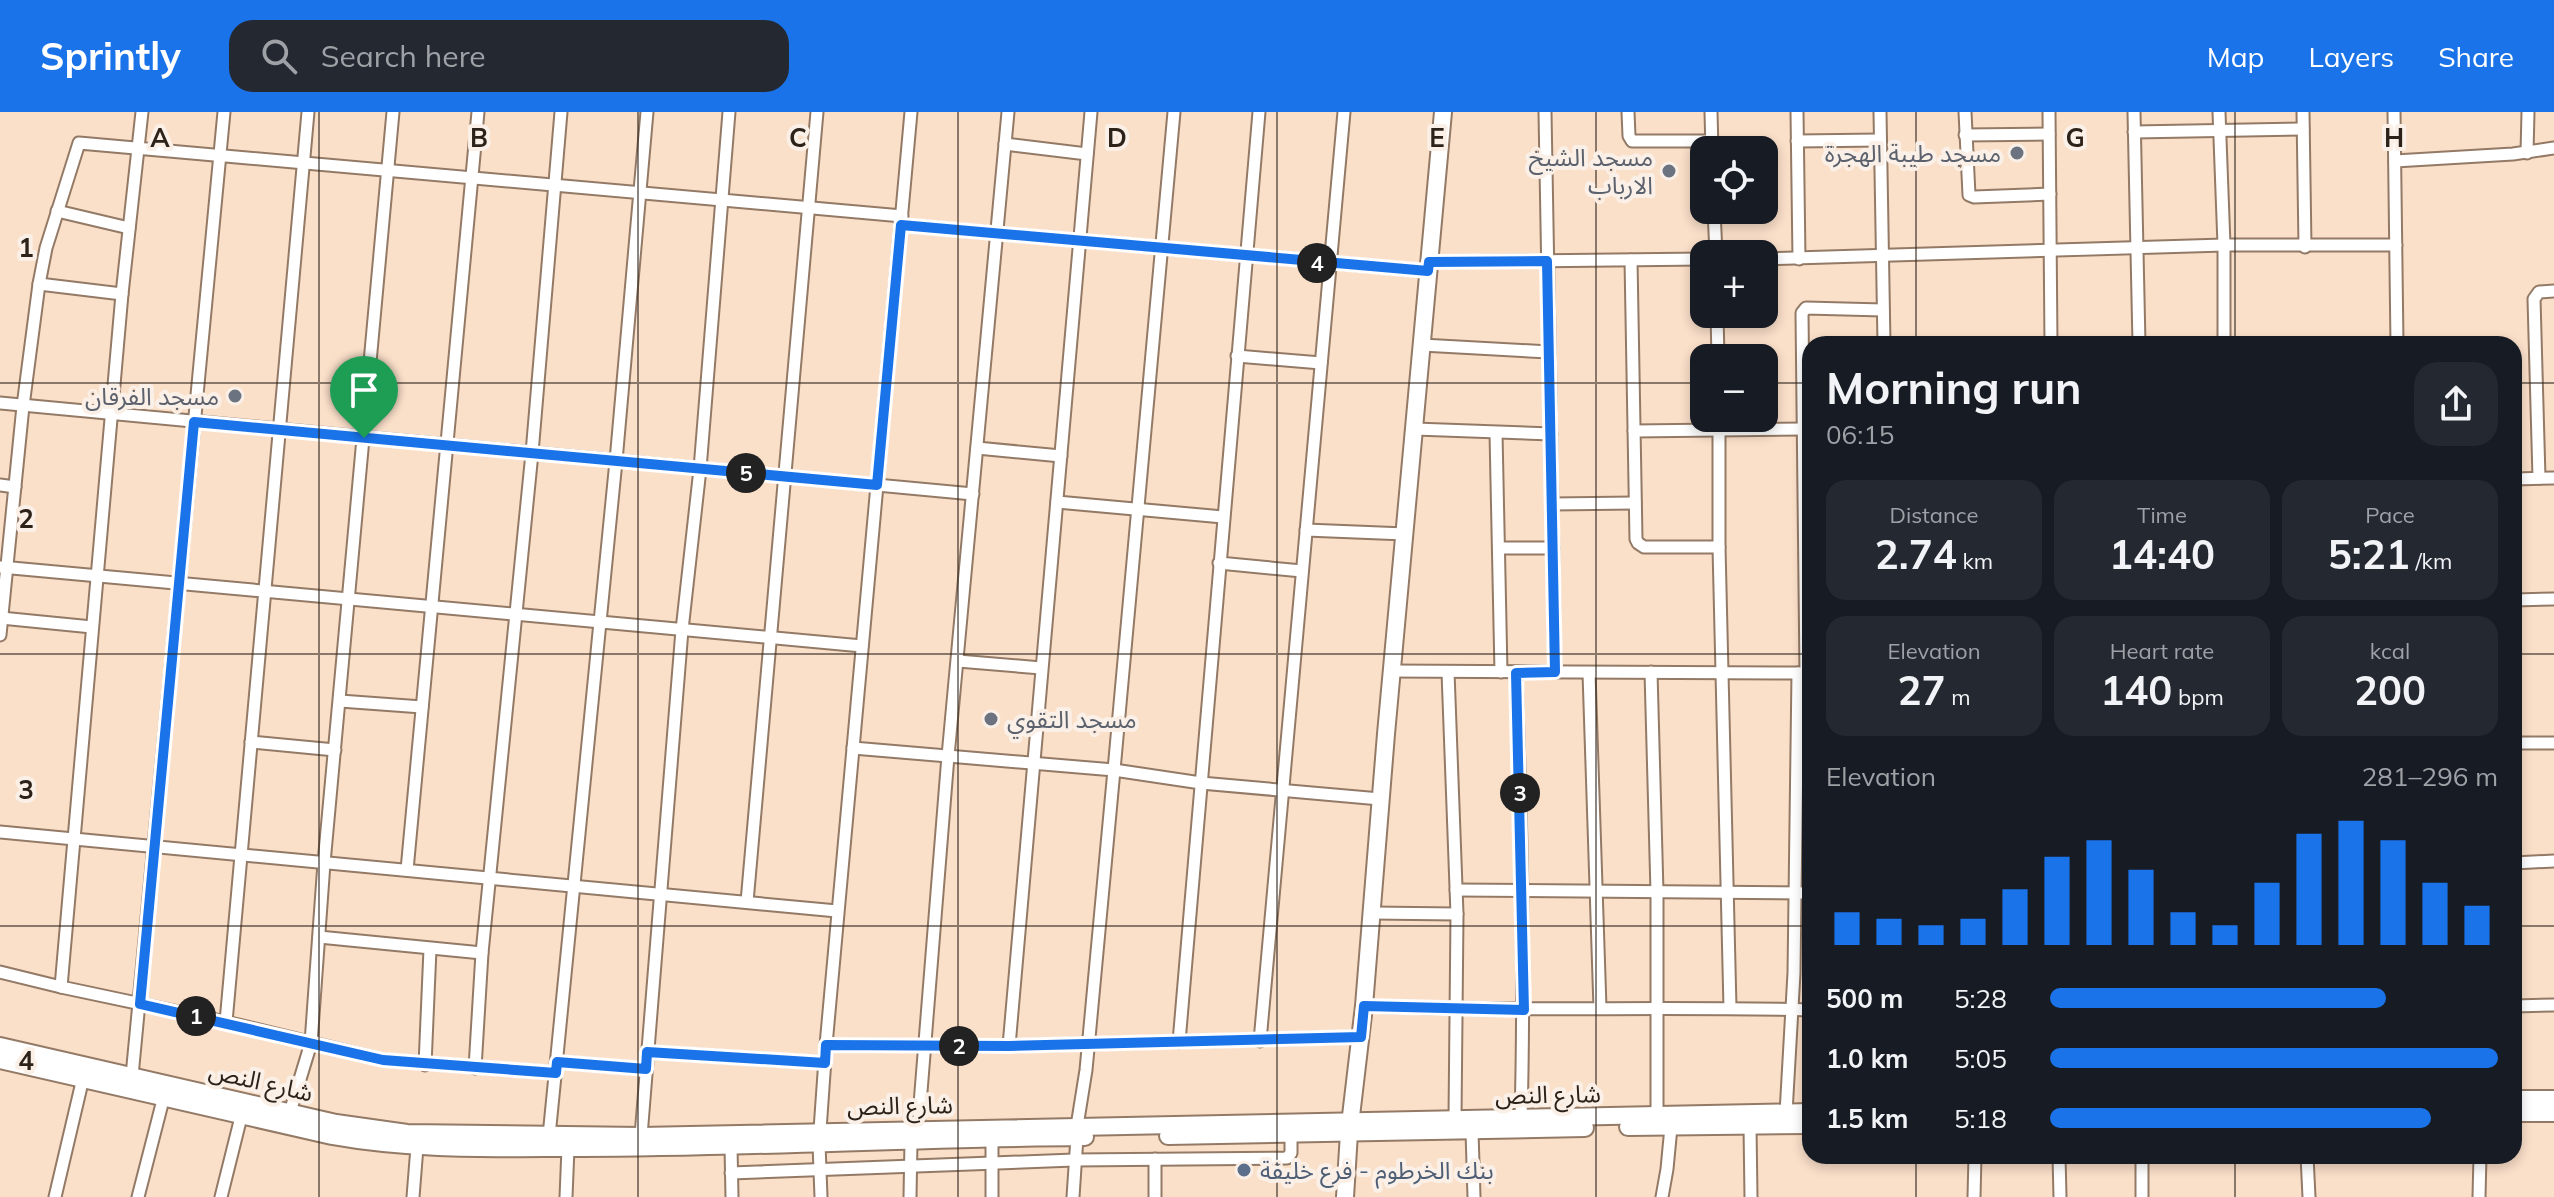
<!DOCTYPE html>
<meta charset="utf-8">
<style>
:root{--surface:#171b24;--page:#242831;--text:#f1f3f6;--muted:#9ea1a6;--accent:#1a73e8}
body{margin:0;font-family:Mulish,"Noto Sans Arabic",sans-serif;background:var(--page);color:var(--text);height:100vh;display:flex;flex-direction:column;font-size:30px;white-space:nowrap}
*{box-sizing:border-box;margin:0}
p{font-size:26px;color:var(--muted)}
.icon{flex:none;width:44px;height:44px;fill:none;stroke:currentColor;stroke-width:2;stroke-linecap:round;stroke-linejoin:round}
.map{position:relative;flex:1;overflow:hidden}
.sheet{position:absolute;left:1802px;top:224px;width:720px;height:828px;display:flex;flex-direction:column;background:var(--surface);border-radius:24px;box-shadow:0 4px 12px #0003}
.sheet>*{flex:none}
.buttons{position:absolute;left:1690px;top:24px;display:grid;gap:16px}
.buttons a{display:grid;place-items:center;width:88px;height:88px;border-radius:16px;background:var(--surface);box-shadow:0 4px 12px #0003;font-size:40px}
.pin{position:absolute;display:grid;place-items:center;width:68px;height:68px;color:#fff;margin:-82px -34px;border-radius:50% 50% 50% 0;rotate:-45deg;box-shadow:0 0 8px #0007}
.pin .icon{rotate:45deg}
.km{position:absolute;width:40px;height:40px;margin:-20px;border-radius:50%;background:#222;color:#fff;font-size:22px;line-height:40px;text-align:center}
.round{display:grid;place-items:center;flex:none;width:84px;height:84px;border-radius:24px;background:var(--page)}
.headline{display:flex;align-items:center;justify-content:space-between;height:136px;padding:0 24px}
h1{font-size:44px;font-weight:700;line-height:60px}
.figures{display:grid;grid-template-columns:repeat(3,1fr);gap:12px;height:136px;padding:8px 24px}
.figures div{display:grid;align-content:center;border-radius:20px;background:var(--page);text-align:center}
.figures b{font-size:40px;font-weight:700}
.figures small{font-size:22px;font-weight:400}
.figures p{font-size:22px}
.chart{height:224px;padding:16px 24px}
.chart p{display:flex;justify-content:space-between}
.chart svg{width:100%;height:144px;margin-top:8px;stroke:var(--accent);stroke-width:6}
ul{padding:0 24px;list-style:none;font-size:26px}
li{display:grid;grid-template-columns:128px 96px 1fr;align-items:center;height:60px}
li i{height:20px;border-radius:10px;background:var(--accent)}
header{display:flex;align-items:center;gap:48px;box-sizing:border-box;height:112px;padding:0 40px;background:var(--accent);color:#fff}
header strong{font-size:38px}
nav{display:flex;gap:44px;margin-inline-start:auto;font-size:28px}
.search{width:560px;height:72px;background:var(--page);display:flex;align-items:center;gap:20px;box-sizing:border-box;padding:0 28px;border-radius:24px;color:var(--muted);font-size:30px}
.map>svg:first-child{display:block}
</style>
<header>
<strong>Sprintly</strong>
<div class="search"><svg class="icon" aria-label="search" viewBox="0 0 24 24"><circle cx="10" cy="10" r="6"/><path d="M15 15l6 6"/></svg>Search here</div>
<nav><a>Map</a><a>Layers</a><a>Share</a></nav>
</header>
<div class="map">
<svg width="2554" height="1085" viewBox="0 0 2554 1085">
<rect width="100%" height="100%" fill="#fadfc9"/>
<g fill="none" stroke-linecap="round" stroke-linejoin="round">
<defs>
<g id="street">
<polyline points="142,0 122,182 61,875 226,910 383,948 556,961"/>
<polyline points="1545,0 1555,560"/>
<polyline points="1628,0 1629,24 1632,29 1712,29"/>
<polyline points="1711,0 1712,38"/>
<polyline points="1797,0 1799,147"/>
<polyline points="1880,0 1884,232"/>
<polyline points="1965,0 1969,83 1974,85 2050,82"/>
<polyline points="2049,0 2051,232"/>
<polyline points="2134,0 2139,232"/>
<polyline points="2219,0 2224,133 2224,232"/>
<polyline points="2303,0 2305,135"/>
<polyline points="2394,0 2397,232"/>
<polyline points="2134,20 2303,17"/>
<polyline points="1965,23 2049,22"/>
<polyline points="1797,29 1880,28"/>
<polyline points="1005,32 1087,42"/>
<polyline points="2527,41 2528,0"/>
<polyline points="2395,49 2513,42 2554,36"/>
<polyline points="1714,98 1716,142"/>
<polyline points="57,99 129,116"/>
<polyline points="901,113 1428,159"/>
<polyline points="1764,147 2224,133 2396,133"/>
<polyline points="1631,148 1636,427 1638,431 1644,435 1719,435"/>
<polyline points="1429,150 1704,147"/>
<polyline points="39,172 122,182"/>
<polyline points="1717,202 1718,246"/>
<polyline points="1422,233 1549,240"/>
<polyline points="1237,244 1321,251"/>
<polyline points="0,291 973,382"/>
<polyline points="1719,306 1719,435 1730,896"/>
<polyline points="1415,317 1551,322"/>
<polyline points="1634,319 1804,317"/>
<polyline points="1496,321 1501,560"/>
<polyline points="977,336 1061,344"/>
<polyline points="2539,366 2534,187 2539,180 2554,179"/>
<polyline points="2514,367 2554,366"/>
<polyline points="0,373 15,375"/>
<polyline points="1057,390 1223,405"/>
<polyline points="1552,392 1635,391"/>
<polyline points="1306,418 1405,422"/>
<polyline points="1499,436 1553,436"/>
<polyline points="1219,451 1302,459"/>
<polyline points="1,455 862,534"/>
<polyline points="2514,488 2554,487"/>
<polyline points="1,506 92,515"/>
<polyline points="0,523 23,294 39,172 46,136 79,31 902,104"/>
<polyline points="958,549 1041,556"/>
<polyline points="1391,559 1803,561"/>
<polyline points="1448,560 1457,802 1455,1007"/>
<polyline points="1651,560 1657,780 1657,1008"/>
<path d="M 1516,561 C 1521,709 1525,858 1521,1006"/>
<polyline points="1589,561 1600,896"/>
<polyline points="1806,561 1802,201 1806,196 1883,198"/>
<polyline points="340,589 422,595"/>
<polyline points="251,630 335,638"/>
<polyline points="2514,631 2554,631"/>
<polyline points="853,636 1114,658 1201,671 1380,687"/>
<polyline points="0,720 837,799"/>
<polyline points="2514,751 2554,749"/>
<polyline points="407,758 478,0"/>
<polyline points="1456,778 1810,781"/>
<polyline points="747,790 817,0"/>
<polyline points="1372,801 1457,802"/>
<polyline points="319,825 482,841"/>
<polyline points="0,860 61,875"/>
<path d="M 1364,894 C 1513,900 1661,894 1810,898"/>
<polyline points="2514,894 2554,893"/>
<polyline points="226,910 308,0"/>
<polyline points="1260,929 1344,0"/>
<polyline points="1179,930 1259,0"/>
<polyline points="826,933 1009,934 1361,925"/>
<polyline points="1009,934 1091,0"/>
<polyline points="647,940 825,951"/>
<polyline points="557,950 646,957"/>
<polyline points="425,953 430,837"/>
<polyline points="475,956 482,841 532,341 561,0"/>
<polyline points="132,964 224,0"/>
<polyline points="290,1000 311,931 324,751 393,0"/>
<polyline points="1786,1001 1794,861 1798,561"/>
<polyline points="1077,1014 1086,958 1114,658 1174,0"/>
<polyline points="1750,1014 1751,1085"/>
<polyline points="918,1017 948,644 1008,0"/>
<polyline points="1472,1019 1474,1085"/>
<polyline points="549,1024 616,349 647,0"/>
<polyline points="641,1024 682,518 700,357 729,0"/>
<polyline points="731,1034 732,1085"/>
<polyline points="2059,1044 2060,1085"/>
<polyline points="2142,1044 2142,1085"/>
<polyline points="2307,1044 2309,1085"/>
<polyline points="731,1061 1074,1048 1287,1046 1291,1041 1291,1022"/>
<polyline points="55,1085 83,966"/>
<polyline points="138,1085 164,984"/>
<polyline points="221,1085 242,1001"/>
<polyline points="413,1085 417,1035"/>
<polyline points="566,1085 568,1036"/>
<polyline points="821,1085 819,1032 826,933 911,0"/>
<polyline points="910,1085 911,1029"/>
<polyline points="992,1085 992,1028"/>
<polyline points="1073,1085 1077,1025"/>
<polyline points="1155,1085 1155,1047"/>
<polyline points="1662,1085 1667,1057 1671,1015"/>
<polyline points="1974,1085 1975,1044"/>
<polyline points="2479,1085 2480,1044"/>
</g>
<g id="secondary">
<polyline points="0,934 336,1011 407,1021 641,1024 1810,1000"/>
<path d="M 0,948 L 332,1024 C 415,1039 497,1036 581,1036 C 749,1036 917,1026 1085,1025"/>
<polyline points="2514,987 2554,987"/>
<polyline points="2514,1001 2554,1001"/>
<polyline points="1628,1015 1810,1013"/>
<polyline points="1168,1024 1585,1016"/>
<polyline points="1345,1085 1349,1021 1364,894 1386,622 1443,0"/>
</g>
</defs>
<!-- street casing -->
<use href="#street" stroke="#937a66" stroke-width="15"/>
<!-- secondary casing -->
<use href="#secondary" stroke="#937a66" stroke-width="20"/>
<!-- street -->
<use href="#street" stroke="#fff" stroke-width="11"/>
<!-- secondary -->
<use href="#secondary" stroke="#fff" stroke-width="16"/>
</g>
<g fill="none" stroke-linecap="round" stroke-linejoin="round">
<defs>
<polygon id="route" points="901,113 1428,159 1429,150 1547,149 1555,560 1516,561 1524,898 1364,894 1361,925 1009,934 826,933 825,951 647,940 646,957 557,950 556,961 383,948 140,892 194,310 877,373"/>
</defs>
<!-- route casing -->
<use href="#route" stroke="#fff" stroke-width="16"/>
<!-- route -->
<use href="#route" stroke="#1a73e8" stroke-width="10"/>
</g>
<!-- grid -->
<path fill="none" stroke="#2c221a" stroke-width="2" stroke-opacity="0.55" d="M 319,0 L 319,1085M 638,0 L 638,1085M 958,0 L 958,1085M 1277,0 L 1277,1085M 1596,0 L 1596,1085M 1916,0 L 1916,232M 2235,0 L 2235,232M 0,271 L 1704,271M 1764,271 L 1810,271M 2514,271 L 2554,271M 0,542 L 1810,542M 2514,542 L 2554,542M 0,814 L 1810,814M 2514,814 L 2554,814M 1916,1044 L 1916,1085M 2235,1044 L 2235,1085"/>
<!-- markers -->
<g fill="#6b7280" stroke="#fbf0e7" stroke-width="3">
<circle cx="2017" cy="41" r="8"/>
<circle cx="1669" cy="59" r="8"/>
<circle cx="235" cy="284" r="8"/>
<circle cx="991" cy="607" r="8"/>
</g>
<circle fill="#5c6f8a" stroke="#fbf0e7" stroke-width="3" cx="1244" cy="1058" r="8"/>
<g text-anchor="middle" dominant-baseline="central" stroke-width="8" stroke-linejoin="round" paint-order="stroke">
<!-- worship labels -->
<g font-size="24" fill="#5b616d" stroke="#fbf0e7" text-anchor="end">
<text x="2001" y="41">مسجد طيبة الهجرة</text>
<text x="1653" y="45">مسجد الشيخ<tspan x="1653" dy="28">الارباب</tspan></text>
<text x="219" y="284">مسجد الفرقان</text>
<text x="1007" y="607" text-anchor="start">مسجد التقوي</text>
</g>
<!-- street labels -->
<g font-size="24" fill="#2c221a" stroke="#fbf0e7">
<text transform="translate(261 969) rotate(13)">شارع النص</text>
<text transform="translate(1548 982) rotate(-1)">شارع النص</text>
<text transform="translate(900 993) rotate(-1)">شارع النص</text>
</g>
<!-- service labels -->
<g font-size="24" fill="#4e5e75" stroke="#fbf0e7" text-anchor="start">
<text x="1260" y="1058">بنك الخرطوم - فرع خليفة</text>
</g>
</g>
<g font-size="26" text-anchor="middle" font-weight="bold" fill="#2c221a" stroke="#fbf0e7" stroke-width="8" stroke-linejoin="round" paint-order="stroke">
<text x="160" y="35">A</text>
<text x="479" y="35">B</text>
<text x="798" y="35">C</text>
<text x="1117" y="35">D</text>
<text x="1437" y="35">E</text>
<text x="2075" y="35">G</text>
<text x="2394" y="35">H</text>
<text x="26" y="145">1</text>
<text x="26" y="416">2</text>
<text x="26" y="687">3</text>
<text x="26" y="958">4</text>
</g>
</svg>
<div class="buttons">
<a><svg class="icon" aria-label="locate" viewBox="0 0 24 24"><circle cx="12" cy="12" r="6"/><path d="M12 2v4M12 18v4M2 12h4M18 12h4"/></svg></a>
<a>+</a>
<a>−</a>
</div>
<div class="pin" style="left:364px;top:326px;background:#1e9e55"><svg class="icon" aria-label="arrive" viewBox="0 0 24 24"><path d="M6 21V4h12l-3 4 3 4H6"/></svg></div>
<b class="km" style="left:196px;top:904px">1</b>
<b class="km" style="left:959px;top:934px">2</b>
<b class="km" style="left:1520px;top:681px">3</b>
<b class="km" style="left:1317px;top:151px">4</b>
<b class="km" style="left:746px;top:361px">5</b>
<section class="sheet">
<div class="headline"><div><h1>Morning run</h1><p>06:15</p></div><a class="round"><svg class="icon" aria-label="share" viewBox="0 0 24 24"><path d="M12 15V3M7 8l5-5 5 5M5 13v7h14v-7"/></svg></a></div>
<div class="figures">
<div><p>Distance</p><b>2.74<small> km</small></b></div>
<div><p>Time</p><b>14:40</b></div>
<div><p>Pace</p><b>5:21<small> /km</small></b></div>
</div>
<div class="figures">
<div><p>Elevation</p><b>27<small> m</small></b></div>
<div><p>Heart rate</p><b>140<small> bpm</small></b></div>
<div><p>kcal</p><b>200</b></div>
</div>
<div class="chart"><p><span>Elevation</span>281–296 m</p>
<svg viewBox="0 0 160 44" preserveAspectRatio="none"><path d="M5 44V34M15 44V36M25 44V38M35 44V36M45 44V27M55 44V17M65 44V12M75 44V21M85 44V34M95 44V38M105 44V25M115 44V10M125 44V6M135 44V12M145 44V25M155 44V32"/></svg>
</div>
<ul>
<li><b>500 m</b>5:28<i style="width:75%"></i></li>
<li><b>1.0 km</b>5:05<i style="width:100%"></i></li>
<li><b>1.5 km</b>5:18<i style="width:85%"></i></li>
</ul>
</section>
</div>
